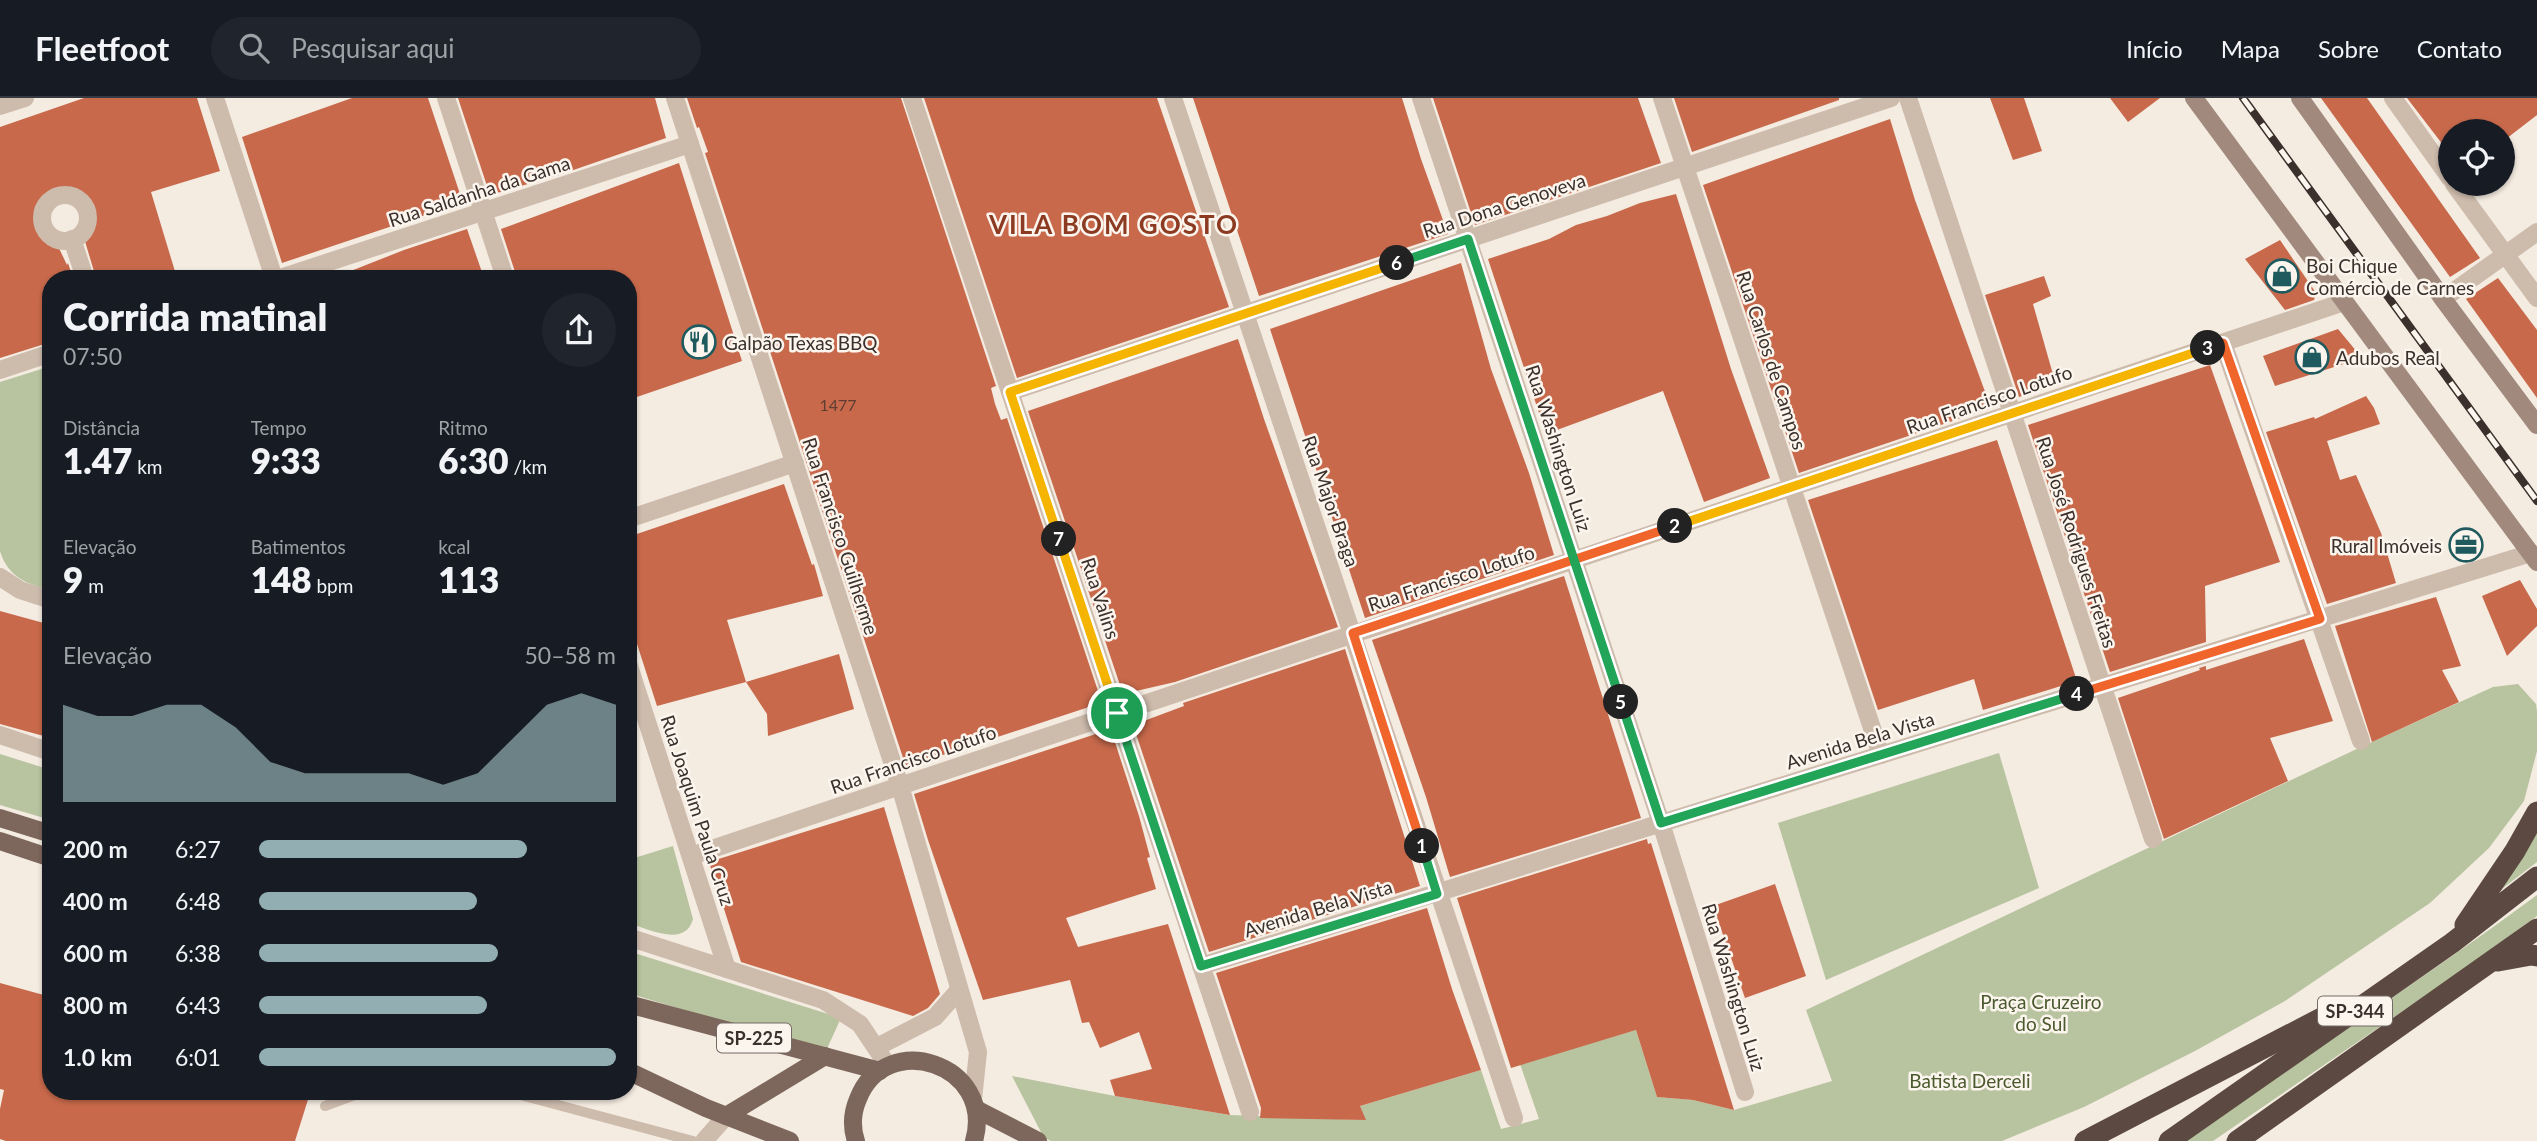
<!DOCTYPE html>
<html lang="pt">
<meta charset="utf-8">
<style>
:root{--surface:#171b24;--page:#20242c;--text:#f1f3f6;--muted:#9ea1a6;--line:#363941;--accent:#92aeb2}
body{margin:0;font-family:Lato,sans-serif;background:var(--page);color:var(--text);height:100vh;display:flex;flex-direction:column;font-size:26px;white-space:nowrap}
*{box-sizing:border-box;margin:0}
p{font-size:23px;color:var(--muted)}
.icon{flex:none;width:38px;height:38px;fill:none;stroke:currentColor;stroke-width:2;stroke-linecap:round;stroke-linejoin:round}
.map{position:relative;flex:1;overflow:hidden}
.sheet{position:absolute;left:42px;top:172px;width:595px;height:830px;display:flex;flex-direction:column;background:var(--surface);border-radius:28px;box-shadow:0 2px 5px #0004}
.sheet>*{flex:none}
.buttons{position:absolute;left:2438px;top:21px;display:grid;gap:14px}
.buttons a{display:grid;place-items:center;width:77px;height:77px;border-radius:50%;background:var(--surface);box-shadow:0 2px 5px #0004;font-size:35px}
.pin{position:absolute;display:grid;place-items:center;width:60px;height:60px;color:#fff;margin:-30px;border:4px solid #fff;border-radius:50%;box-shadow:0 2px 7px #0007}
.km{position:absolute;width:35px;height:35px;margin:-18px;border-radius:50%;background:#222;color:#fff;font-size:19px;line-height:35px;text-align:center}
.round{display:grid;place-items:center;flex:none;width:74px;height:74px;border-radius:37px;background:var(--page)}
.summary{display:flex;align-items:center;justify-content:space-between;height:119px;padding:0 21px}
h1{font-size:38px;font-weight:800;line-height:52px}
.metrics{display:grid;grid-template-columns:repeat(3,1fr);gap:10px;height:119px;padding:7px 21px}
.metrics div{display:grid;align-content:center}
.metrics b{font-size:35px;font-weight:800}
.metrics small{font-size:19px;font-weight:400}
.metrics p{font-size:19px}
.chart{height:196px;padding:14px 21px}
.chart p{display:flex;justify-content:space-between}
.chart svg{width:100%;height:126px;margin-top:7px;fill:var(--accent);opacity:.7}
ul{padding:0 21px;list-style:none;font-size:23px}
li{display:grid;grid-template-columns:112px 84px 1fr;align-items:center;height:52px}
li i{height:18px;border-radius:9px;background:var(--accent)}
header{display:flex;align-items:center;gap:42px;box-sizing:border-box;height:98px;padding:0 35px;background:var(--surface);border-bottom:2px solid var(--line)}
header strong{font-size:33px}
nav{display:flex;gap:38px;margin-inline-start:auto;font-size:24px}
.search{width:490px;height:63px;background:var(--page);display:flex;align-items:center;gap:18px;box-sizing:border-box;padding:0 24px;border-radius:38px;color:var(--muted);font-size:26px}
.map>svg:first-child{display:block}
</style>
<header>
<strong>Fleetfoot</strong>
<div class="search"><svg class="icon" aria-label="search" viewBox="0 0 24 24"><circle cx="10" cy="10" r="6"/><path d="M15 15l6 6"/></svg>Pesquisar aqui</div>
<nav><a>Início</a><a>Mapa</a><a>Sobre</a><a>Contato</a></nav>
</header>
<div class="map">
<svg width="2537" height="1043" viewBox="0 0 2537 1043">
<rect width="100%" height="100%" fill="#f4ebe1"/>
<!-- green -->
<g fill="#b8c4a0">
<path d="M 51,268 L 51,492 C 26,486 8,479 0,453 L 0,284 Z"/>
<polygon points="2518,586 2536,606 2537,613 2537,653 2524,703 2489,750 2430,805 2285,903 2195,953 2084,1009 2002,1043 1051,1043 1044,1040 1012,978 1115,998 1230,1017 1365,1022 1360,1008 1481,972 1501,1031 1539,1021 1520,966 1636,932 1657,999 1693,1002 1734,1012 1832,983 1806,912 2363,648 2493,589"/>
<polygon points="1999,655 2039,790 1826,882 1778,725"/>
<polygon points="0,656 51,672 51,722 0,707"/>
<polygon points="2537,734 2537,764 2498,794"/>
<path d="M 673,748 L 693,821 C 685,850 649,831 628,825 L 628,762 Z"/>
<path d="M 2537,797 L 2537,818 L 2470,867 L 2213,1043 L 2184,1043 C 2302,960 2422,882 2537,797 Z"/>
<polygon points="628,853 841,920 825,955 628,895"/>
</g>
<!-- building -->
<g fill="#c8694b">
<polygon points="84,0 197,0 220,73 151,94 177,180 96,180 84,140 92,124 93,115 89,106 81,97 63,91 49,97 39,108 38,126 46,140 57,146 67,167 68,165 73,180 51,180 51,244 0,260 0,29"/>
<polygon points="352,0 428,0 464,108 447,113 446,110 282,165 242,39"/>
<polygon points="458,0 655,0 666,40 559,77 490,97"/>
<polygon points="687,0 901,0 996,288 991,290 995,306 1001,322 1007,320 1101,602 1094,604 1095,607 906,669 705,55 708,54 699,29 697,30"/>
<polygon points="924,0 1157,0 1229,209 1017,280"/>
<polygon points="1193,0 1402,0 1421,61 1448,136 1259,198"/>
<polygon points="1433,0 1638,0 1661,65 1475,127"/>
<polygon points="1674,0 1839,0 1839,2 1692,54"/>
<polygon points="1990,0 2024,0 2042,53 2013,62"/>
<polygon points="2110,0 2160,0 2128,24"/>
<polygon points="2321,0 2367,0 2480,160 2450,179"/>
<polygon points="2407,0 2537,0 2537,17 2502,44 2502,33 2450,33 2450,56"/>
<polygon points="1890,21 1915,102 1991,310 1799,375 1703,87"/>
<polygon points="679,65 742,263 628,302 628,180 517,180 501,131"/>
<polygon points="1676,96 1731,271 1770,380 1704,404 1663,293 1546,336 1488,161 1549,141 1576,127 1607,118 1640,105"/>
<polygon points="467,131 484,180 333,180 404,152"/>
<polygon points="2280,142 2316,195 2314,202 2285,212 2245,161"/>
<polygon points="1461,165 1491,271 1529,375 1554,457 1365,520 1270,231"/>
<polygon points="2044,178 2051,198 2033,206 2056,287 2019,299 1985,197"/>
<polygon points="2498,180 2537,232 2537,300 2466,201"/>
<polygon points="2338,231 2362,260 2275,288 2263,258"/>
<polygon points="1238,241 1264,321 1338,529 1175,584 1123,596 1028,313"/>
<polygon points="2210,267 2280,464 2205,488 2206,544 2110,574 2028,327"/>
<polygon points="2366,298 2374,310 2380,326 2327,343 2340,382 2356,377 2381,435 2396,485 2327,506 2266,334 2314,319 2315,321"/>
<polygon points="1997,342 2077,583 1983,612 1974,581 1878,612 1808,402"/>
<polygon points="784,386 812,467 814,466 823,498 727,522 746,584 657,608 628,518 628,439"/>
<polygon points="2464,433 2465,436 2477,434 2481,453 2455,459 2450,440"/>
<polygon points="1564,478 1641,720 1450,779 1426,699 1372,542"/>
<polygon points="2520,482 2537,511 2537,528 2507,558 2482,498"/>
<polygon points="2436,499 2461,568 2442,572 2459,604 2372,644 2335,528"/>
<polygon points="0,513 51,527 51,640 0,626"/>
<polygon points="2304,541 2333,623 2270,640 2288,683 2164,741 2118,600 2200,572 2199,570 2206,568 2206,572"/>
<polygon points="1345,551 1420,788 1209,854 1133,627 1184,608 1183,605"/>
<polygon points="839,556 854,611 768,638 767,616 746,584"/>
<polygon points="1105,633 1106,637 1112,635 1139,718 1150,759 1147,760 1156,791 1066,820 1078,849 1168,826 1230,1017 1115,998 1110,982 1152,971 1139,934 1100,950 1089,924 1082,925 1070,882 983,902 928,742 914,696"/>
<polygon points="884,709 940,896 928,910 913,918 741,864 709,764"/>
<polygon points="1647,741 1648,746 1651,745 1734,1012 1693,1002 1657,999 1636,932 1511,970 1457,800"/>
<polygon points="1775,786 1806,878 1745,900 1713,808"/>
<polygon points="1427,810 1452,891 1481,972 1360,1008 1366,1022 1260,1020 1261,1010 1216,875"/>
<polygon points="0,885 51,899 51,992 311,992 295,1043 6,1043 0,1041 0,1011 4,992 0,991"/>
</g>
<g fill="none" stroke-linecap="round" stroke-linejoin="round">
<!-- service -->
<g stroke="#cdbbac" stroke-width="10">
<polyline points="502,992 693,1043"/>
<polyline points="325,1008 368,992"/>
</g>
<!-- minor -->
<g stroke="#cdbbac" stroke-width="18">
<polyline points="215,0 274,180"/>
<polyline points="446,0 505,180"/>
<polyline points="675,0 900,688 978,954 973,1001"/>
<polyline points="912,0 1250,1014"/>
<polyline points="1173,0 1514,1020"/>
<polyline points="1421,0 1661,725 1745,994"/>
<polyline points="1662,0 1881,657"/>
<polyline points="1908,0 2153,741"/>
<polyline points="2393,0 2450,80"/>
<polyline points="0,8 25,0"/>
<polyline points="2454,86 2537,200"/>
<circle cx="65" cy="120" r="23"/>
<polyline points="72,141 85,180"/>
<polyline points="280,180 690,46"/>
<polyline points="2443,201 2537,134"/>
<polyline points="2223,245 2361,643"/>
<polyline points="0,272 51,255"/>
<polyline points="1010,294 1891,0"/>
<polyline points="628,421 795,365"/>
<polyline points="0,479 20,492 51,502"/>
<polyline points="628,565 727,871"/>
<polyline points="0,637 51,654"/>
<polyline points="691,758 2344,204"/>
<polyline points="628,839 823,902 860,926 888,968"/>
<polyline points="1201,868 2531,455"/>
<polyline points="877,949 935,919 959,892"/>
<polyline points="704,1043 726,1018"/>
</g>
<!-- secondary -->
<g stroke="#a18a7d" stroke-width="18">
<polyline points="2194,0 2537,464"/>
<polyline points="2300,0 2443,201 2537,327"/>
</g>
<!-- primary -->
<g stroke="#7d675c" stroke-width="18">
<polyline points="0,720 51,736"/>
<polyline points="0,743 51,760"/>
<polyline points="628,906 880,973"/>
<polyline points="628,973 706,1010 790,1043"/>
<polyline points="976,1011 1038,1043"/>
<polyline points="726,1018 825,958"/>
<path d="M 856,1043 C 851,1028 852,1015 858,1001 C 885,930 996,966 974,1043"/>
</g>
<!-- motorway -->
<g stroke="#5c4a42" stroke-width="21">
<polyline points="2465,827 2515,753 2537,714"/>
<polyline points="2498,863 2531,857 2537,858"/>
<polyline points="2085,1043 2335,913"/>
<polyline points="2169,1043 2452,845 2537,779"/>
<polyline points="2237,1043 2537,831"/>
</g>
<defs>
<polyline id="rail" points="2243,0 2537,403"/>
</defs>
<!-- rail casing -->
<use href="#rail" stroke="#3b302b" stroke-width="8"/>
<!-- rail -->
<use href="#rail" stroke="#fbf5ee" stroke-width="5" stroke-dasharray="16" stroke-linecap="butt"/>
</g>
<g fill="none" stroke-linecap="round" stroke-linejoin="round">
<defs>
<polyline id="split-1" points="1117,615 1201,868 1437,796 1422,748"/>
<polyline id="split-2" points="1422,748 1353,535 1675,428"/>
<polyline id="split-3" points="1675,428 2208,250"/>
<polyline id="split-4" points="2077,596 2320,521 2223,245 2208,250"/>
<polyline id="split-5" points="1621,604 1661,725 2077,596"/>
<polyline id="split-6" points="1397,165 1468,141 1621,604"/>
<polyline id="split-7" points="1059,441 1010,294 1397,165"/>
<polyline id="split-8" points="1059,441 1117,615"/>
</defs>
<!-- split-1 casing -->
<use href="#split-1" stroke="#fff" stroke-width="14"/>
<!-- split-2 casing -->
<use href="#split-2" stroke="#fff" stroke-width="14"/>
<!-- split-3 casing -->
<use href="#split-3" stroke="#fff" stroke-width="14"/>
<!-- split-4 casing -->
<use href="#split-4" stroke="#fff" stroke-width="14"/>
<!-- split-5 casing -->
<use href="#split-5" stroke="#fff" stroke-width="14"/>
<!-- split-6 casing -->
<use href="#split-6" stroke="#fff" stroke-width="14"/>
<!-- split-7 casing -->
<use href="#split-7" stroke="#fff" stroke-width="14"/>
<!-- split-8 casing -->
<use href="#split-8" stroke="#fff" stroke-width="14"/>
<!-- split-1 -->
<use href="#split-1" stroke="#22a559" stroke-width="9"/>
<!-- split-2 -->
<use href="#split-2" stroke="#f0652b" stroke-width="9"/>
<!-- split-3 -->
<use href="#split-3" stroke="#f5b400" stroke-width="9"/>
<!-- split-4 -->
<use href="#split-4" stroke="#f0652b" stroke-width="9"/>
<!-- split-5 -->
<use href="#split-5" stroke="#22a559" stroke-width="9"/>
<!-- split-6 -->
<use href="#split-6" stroke="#22a559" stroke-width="9"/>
<!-- split-7 -->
<use href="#split-7" stroke="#f5b400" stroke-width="9"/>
<!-- split-8 -->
<use href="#split-8" stroke="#f5b400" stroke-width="9"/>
</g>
<!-- icons -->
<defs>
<symbol id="shop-ring" viewBox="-11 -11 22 22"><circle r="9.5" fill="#fbf5ee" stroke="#1f5a5e" stroke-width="1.5"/><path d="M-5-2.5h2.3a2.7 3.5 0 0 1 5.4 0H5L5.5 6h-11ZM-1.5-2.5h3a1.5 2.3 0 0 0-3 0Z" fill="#1f5a5e"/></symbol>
<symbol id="restaurant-ring" viewBox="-11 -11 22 22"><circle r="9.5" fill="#fbf5ee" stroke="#1f5a5e" stroke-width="1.5"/><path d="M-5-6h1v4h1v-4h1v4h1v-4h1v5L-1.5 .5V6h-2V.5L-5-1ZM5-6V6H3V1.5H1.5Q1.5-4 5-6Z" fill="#1f5a5e"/></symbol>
<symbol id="office-ring" viewBox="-11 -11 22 22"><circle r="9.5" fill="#fbf5ee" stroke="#1f5a5e" stroke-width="1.5"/><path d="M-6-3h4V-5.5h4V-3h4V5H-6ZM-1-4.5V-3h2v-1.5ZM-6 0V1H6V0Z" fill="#1f5a5e"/></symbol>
</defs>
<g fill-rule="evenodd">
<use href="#shop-ring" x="2263" y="159" width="38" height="38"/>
<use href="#restaurant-ring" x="680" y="225" width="38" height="38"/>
<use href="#shop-ring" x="2293" y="240" width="38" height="38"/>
<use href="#office-ring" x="2447" y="428" width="38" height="38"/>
</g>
<g text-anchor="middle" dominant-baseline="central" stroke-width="5" stroke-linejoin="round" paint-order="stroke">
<!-- number labels -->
<g font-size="16" fill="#5e3e33">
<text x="838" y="306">1477</text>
</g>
<!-- shield labels -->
<g fill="#fbf5ee" stroke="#756b66" stroke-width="2">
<rect x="2318" y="898.5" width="74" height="29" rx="5"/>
<rect x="717" y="925.5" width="74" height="29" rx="5"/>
</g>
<g font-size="18" font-weight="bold" fill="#3b302b">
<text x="2355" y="913">SP-344</text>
<text x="754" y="940">SP-225</text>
</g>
<!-- street labels -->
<g font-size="19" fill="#3b302b" stroke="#fbf5ee">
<text transform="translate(479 93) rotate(-18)">Rua Saldanha da Gama</text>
<text transform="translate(1504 107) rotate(-18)">Rua Dona Genoveva</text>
<text transform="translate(1772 262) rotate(72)">Rua Carlos de Campos</text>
<text transform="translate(1989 301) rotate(-19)">Rua Francisco Lotufo</text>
<text transform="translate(1559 350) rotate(72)">Rua Washington Luiz</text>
<text transform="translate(1331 403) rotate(71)">Rua Major Braga</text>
<text transform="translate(841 438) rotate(72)">Rua Francisco Guilherme</text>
<text transform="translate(2077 444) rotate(72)">Rua José Rodrigues Freitas</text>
<text transform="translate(1451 480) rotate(-18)">Rua Francisco Lotufo</text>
<text transform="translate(1101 500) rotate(72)">Rua Valins</text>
<text transform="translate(1860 642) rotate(-17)">Avenida Bela Vista</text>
<text transform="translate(913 661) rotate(-19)">Rua Francisco Lotufo</text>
<text transform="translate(698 712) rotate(72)">Rua Joaquim Paula Cruz</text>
<text transform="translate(1318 810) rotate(-17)">Avenida Bela Vista</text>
<text transform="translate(1734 889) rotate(73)">Rua Washington Luiz</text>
</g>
<!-- poi labels -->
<g font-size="19" fill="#3b302b" stroke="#fbf5ee" text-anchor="start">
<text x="2306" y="167">Boi Chique<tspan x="2306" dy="22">Comércio de Carnes</tspan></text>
<text x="724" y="244">Galpão Texas BBQ</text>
<text x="2336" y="259">Adubos Real</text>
<text x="2442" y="447" text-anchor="end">Rural Imóveis</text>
</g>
<!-- park labels -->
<g font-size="19" fill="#4a5a2e" stroke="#fbf5ee">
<text x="2041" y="903">Praça Cruzeiro<tspan x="2041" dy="22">do Sul</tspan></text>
<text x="1970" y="982">Batista Derceli</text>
</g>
<!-- district labels -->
<g font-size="26" font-weight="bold" letter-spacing="2" fill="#8c3b22" stroke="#fbf5ee">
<text x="1114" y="126">VILA BOM GOSTO</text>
</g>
</g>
</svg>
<div class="buttons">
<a><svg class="icon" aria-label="locate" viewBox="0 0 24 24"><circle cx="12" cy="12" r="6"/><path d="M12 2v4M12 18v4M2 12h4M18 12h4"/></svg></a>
</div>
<div class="pin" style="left:1117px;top:615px;background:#1e9e55"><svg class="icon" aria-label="arrive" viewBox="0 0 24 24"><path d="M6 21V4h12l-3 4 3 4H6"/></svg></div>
<b class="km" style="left:1422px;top:748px">1</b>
<b class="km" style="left:1675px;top:428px">2</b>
<b class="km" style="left:2208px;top:250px">3</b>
<b class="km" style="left:2077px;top:596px">4</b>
<b class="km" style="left:1621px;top:604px">5</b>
<b class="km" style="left:1397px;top:165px">6</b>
<b class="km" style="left:1059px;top:441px">7</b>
<section class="sheet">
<div class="summary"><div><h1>Corrida matinal</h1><p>07:50</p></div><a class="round"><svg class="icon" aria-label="share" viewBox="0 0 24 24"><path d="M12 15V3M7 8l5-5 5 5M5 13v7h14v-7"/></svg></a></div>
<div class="metrics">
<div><p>Distância</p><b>1.47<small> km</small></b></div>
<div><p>Tempo</p><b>9:33</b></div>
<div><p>Ritmo</p><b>6:30<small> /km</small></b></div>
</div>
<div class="metrics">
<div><p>Elevação</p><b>9<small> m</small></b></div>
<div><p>Batimentos</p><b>148<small> bpm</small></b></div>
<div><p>kcal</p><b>113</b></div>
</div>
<div class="chart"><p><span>Elevação</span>50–58 m</p>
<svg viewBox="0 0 160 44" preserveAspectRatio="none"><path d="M0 44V10L10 14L20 14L30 10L40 10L50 18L60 30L70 34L80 34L90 34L100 34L110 38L120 34L130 22L140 10L150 6L160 10V44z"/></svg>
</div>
<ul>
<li><b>200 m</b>6:27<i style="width:75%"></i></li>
<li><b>400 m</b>6:48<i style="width:61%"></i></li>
<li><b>600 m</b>6:38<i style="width:67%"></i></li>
<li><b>800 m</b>6:43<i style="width:64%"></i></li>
<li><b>1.0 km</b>6:01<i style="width:100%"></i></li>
</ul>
</section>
</div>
